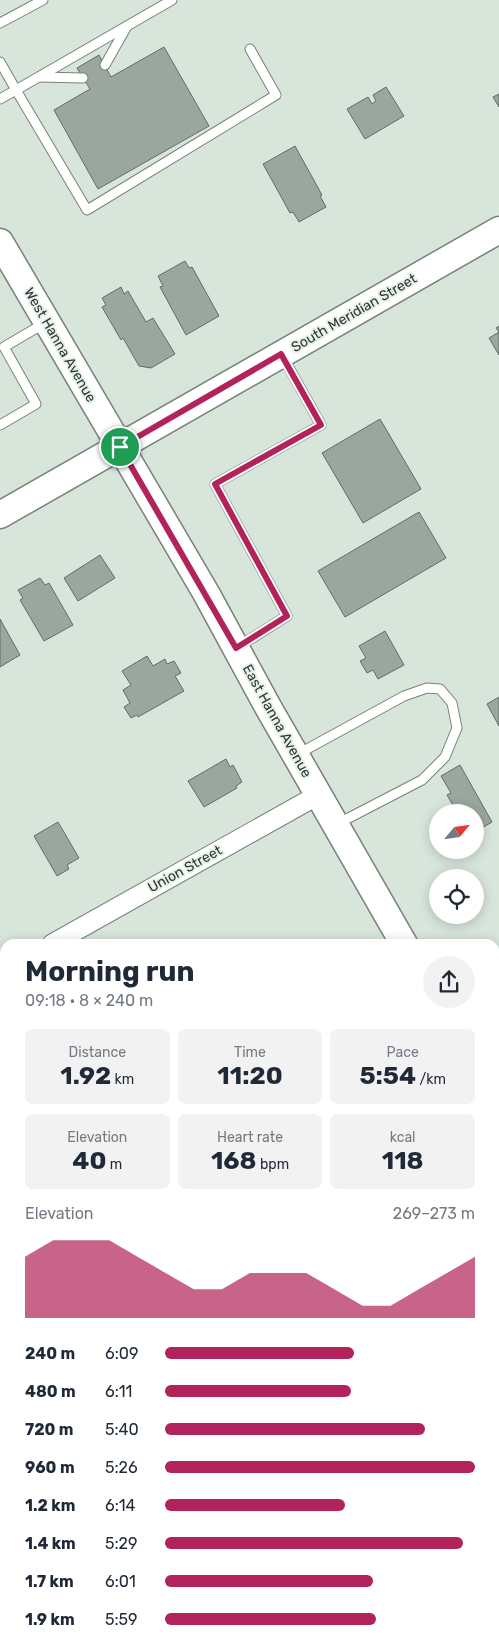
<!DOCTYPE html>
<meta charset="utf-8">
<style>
:root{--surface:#fff;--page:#f2f2f3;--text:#1f2937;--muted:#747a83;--accent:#b1235a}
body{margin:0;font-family:Rubik,sans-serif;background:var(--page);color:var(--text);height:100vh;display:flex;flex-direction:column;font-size:19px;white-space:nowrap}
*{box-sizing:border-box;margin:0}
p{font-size:16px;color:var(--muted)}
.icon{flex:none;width:28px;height:28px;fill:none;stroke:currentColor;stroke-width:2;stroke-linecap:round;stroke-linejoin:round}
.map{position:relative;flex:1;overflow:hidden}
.details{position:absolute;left:0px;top:939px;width:500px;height:706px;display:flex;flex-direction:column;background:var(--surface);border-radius:15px 15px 0 0;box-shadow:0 2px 12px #0003}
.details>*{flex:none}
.needle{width:32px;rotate:61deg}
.buttons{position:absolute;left:429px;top:804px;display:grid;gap:10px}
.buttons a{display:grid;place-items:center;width:55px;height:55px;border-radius:50%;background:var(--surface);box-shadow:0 2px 12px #0003;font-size:25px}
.pin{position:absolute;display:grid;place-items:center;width:42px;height:42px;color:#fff;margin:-21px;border:2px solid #fff;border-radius:50%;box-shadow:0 1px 5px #0007}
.round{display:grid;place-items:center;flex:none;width:52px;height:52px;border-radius:26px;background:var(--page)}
.head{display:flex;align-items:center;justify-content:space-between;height:85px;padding:0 25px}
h1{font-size:28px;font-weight:700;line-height:38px}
.stats{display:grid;grid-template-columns:repeat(3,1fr);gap:8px;height:85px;padding:5px 25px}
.stats div{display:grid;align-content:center;border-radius:8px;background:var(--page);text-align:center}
.stats b{font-size:25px;font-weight:700}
.stats small{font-size:14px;font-weight:400}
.stats p{font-size:14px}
.chart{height:140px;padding:10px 25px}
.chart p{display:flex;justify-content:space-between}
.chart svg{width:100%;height:90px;margin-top:5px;fill:var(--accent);opacity:.7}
ul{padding:0 25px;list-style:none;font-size:16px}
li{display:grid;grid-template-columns:80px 60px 1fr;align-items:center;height:38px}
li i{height:12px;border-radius:6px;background:var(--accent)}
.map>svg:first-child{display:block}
</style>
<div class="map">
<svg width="499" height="1644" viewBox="0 0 499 1644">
<rect width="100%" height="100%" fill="#d8e5db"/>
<!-- building -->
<g fill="#9ba79e" stroke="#626d65">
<polygon points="164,47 209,126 98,189 54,110 90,89 77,68 99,55 111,77"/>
<polygon points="386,87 404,116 365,139 347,109 368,97 372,104 376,101 373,95"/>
<polygon points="499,94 499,107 493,97"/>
<polygon points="295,146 322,195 320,196 326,207 299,222 293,212 290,213 263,164"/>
<polygon points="185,261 189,268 192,267 219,316 186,335 160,287 163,286 158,276"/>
<polygon points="121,287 124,294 128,291 146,322 153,318 175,354 151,368 139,366 123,338 121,340 102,307 106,305 102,298"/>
<polygon points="499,326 499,355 489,338 499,332 496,328"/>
<polygon points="380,419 421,489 363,523 322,453"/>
<polygon points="419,512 446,558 345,617 318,571"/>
<polygon points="100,555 115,578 78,601 64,578"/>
<polygon points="40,578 45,585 49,583 73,625 44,641 20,600 23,598 18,590"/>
<polygon points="0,619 20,655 0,667"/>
<polygon points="385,631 404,665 378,679 373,670 367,673 360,661 366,658 359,646"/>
<polygon points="147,656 153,666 165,659 167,664 174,661 181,673 175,676 184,691 138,717 137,715 131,718 124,707 130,703 123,690 131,685 122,671"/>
<polygon points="499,697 499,726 487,704"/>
<polygon points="226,759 230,767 233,765 242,782 236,786 237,788 204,807 188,781"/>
<polygon points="460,765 492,822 475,832 475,812 457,812 447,795 451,793 441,776"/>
<polygon points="58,822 79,858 67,865 69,869 57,876 34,836"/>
<polygon points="0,1066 5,1075 5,1100 0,1103"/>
<polygon points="495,1278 499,1285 499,1369 495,1362"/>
<polygon points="0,1288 5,1297 5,1311 0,1314"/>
<polygon points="499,1449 499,1498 495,1500 495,1452"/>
<polygon points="499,1557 499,1599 495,1602 495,1559"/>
<polygon points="0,1596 5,1605 5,1640 25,1640 27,1644 0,1644"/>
<polygon points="82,1640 129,1640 132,1644 84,1644"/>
<polygon points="163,1640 248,1640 241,1644 163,1644 162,1641"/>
<polygon points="352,1640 423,1640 415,1644 345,1644"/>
</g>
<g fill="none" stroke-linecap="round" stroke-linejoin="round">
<defs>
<g id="lane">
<polyline points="172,0 16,90 87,210 276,95 250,49"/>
<polyline points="0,23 43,0"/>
<polyline points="0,62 16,90 0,99"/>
<polyline points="105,65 127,26"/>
<polyline points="39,77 83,78"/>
<polyline points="0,425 36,404 4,347 45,323"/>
<polyline points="238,647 287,616 215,484 321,425 283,357"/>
<polyline points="298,754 404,696 427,688 440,689 452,703 457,728 445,757 422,780 337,824"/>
</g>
<g id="street">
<polyline points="52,944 318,795"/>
<polyline points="0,973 5,970"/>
<polyline points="495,1181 499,1179"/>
<polyline points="0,1463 5,1460"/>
</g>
<g id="secondary">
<polyline points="0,242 206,593 268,707 404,944"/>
<polyline points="0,515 499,230"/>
<polyline points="495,1100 499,1107"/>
</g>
</defs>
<!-- lane casing -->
<use href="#lane" stroke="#768279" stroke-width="11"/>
<!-- street casing -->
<use href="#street" stroke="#768279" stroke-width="21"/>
<!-- secondary casing -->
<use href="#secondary" stroke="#768279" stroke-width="29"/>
<!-- lane -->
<use href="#lane" stroke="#fff" stroke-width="9"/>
<!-- street -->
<use href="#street" stroke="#fff" stroke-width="19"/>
<!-- secondary -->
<use href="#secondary" stroke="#fff" stroke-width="26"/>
</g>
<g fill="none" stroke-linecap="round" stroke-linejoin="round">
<defs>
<polygon id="route" points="281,354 321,425 215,484 287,616 236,648 120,447"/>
</defs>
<!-- route casing -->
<use href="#route" stroke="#fff" stroke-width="10"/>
<!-- route -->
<use href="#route" stroke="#b1235a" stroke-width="6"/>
</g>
<g text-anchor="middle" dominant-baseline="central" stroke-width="4" stroke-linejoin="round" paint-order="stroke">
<!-- street labels -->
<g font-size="14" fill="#313532" stroke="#e5f2e8">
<text transform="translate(354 313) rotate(-30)">South Meridian Street</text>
<text transform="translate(60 345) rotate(60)">West Hanna Avenue</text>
<text transform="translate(277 721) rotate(61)">East Hanna Avenue</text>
<text transform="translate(185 869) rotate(-29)">Union Street</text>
</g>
</g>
</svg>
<div class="buttons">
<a><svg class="needle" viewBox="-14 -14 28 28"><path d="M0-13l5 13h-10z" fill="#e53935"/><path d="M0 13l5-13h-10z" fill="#747a83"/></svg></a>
<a><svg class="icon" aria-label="locate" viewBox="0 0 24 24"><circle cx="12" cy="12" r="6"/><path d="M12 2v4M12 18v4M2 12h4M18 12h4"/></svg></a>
</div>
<div class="pin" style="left:120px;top:447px;background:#1e9e55"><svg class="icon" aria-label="arrive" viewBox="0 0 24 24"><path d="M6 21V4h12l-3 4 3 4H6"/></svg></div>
<section class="details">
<div class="head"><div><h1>Morning run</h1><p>09:18 · 8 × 240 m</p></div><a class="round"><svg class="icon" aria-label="share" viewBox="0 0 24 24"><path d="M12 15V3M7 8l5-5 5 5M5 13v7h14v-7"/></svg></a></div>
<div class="stats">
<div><p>Distance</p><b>1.92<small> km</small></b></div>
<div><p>Time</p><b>11:20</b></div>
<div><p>Pace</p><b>5:54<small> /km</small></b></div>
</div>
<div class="stats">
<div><p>Elevation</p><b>40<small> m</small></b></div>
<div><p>Heart rate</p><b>168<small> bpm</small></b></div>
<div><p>kcal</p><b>118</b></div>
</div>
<div class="chart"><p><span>Elevation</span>269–273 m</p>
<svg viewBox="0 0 160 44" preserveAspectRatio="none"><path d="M0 44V14L10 6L20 6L30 6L40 14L50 22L60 30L70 30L80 22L90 22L100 22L110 30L120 38L130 38L140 30L150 22L160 14V44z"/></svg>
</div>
<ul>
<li><b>240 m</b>6:09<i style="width:61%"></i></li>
<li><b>480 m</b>6:11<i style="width:60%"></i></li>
<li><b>720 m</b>5:40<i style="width:84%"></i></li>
<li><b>960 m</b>5:26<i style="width:100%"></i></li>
<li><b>1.2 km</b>6:14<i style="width:58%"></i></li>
<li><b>1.4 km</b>5:29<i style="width:96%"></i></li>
<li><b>1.7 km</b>6:01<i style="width:67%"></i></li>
<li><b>1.9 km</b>5:59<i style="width:68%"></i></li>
</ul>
</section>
</div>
